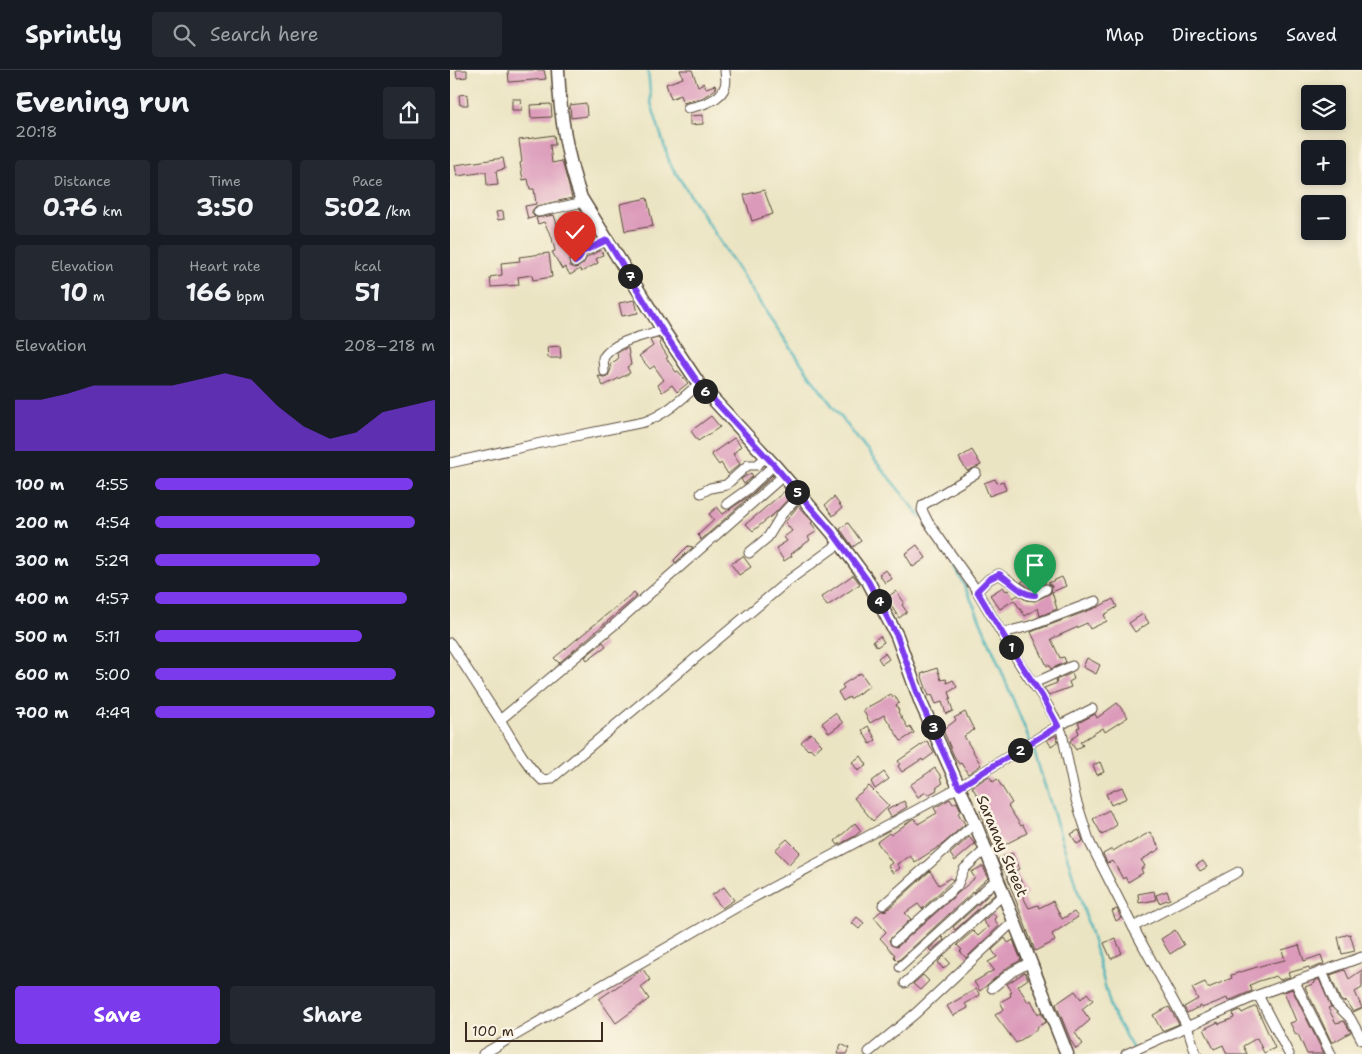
<!DOCTYPE html>
<meta charset="utf-8">
<style>
:root{--surface:#171b24;--page:#242831;--text:#f1f3f6;--muted:#9ea1a6;--line:#363941;--accent:#7c3aed}
body{margin:0;font-family:"Shantell Sans",sans-serif;background:var(--page);color:var(--text);height:100vh;display:flex;flex-direction:column;font-size:19px;white-space:nowrap}
*{box-sizing:border-box;margin:0}
p{font-size:16px;color:var(--muted)}
.icon{flex:none;width:28px;height:28px;fill:none;stroke:currentColor;stroke-width:2;stroke-linecap:round;stroke-linejoin:round}
.map{position:relative;flex:1;overflow:hidden}
.sheet{display:flex;flex-direction:column;background:var(--surface);width:450px}
.sheet>*{flex:none}
.fabs{position:absolute;left:851px;top:15px;display:grid;gap:10px}
.fabs a{display:grid;place-items:center;width:45px;height:45px;border-radius:5px;background:var(--surface);box-shadow:0 2px 8px #0003;font-size:25px}
.scale{position:absolute;left:15px;bottom:12px;width:138px;box-sizing:border-box;padding-left:5px;border:2px solid #3b2a1e;border-top:0;font-size:14px;line-height:18px;white-space:nowrap;color:#3b2a1e;-webkit-text-stroke:4px #fcf5e5;paint-order:stroke}
.pin{position:absolute;display:grid;place-items:center;width:42px;height:42px;color:#fff;margin:-51px -21px;border-radius:50% 50% 50% 0;rotate:-45deg;box-shadow:0 0 5px #0007}
.pin .icon{rotate:45deg}
.km{position:absolute;width:25px;height:25px;margin:-12px;border-radius:50%;background:#222;color:#fff;font-size:14px;line-height:25px;text-align:center}
.round{display:grid;place-items:center;flex:none;width:52px;height:52px;border-radius:5px;background:var(--page)}
.head{display:flex;align-items:center;justify-content:space-between;height:85px;padding:0 15px}
h1{font-size:28px;font-weight:700;line-height:38px}
.figures{display:grid;grid-template-columns:repeat(3,1fr);gap:8px;height:85px;padding:5px 15px}
.figures div{display:grid;align-content:center;border-radius:5px;background:var(--page);text-align:center}
.figures b{font-size:25px;font-weight:700}
.figures small{font-size:14px;font-weight:400}
.figures p{font-size:14px}
.chart{height:140px;padding:10px 15px}
.chart p{display:flex;justify-content:space-between}
.chart svg{width:100%;height:90px;margin-top:5px;fill:var(--accent);opacity:.7}
.cta{display:flex;gap:10px;margin-top:auto;padding:10px 15px}
.cta a{flex:1;height:58px;border-radius:5px;background:var(--accent);color:#fff;font-size:20px;font-weight:700;line-height:58px;text-align:center}
.cta a+a{background:var(--page);color:var(--text)}
ul{padding:0 15px;list-style:none;font-size:16px}
li{display:grid;grid-template-columns:80px 60px 1fr;align-items:center;height:38px}
li i{height:12px;border-radius:6px;background:var(--accent)}
header{display:flex;align-items:center;gap:30px;box-sizing:border-box;height:70px;padding:0 25px;background:var(--surface);border-bottom:1px solid var(--line)}
header strong{font-size:24px}
nav{display:flex;gap:28px;margin-inline-start:auto;font-size:18px}
.search{width:350px;height:45px;background:var(--page);display:flex;align-items:center;gap:12px;box-sizing:border-box;padding:0 18px;border-radius:5px;color:var(--muted);font-size:19px}
main{display:flex;flex:1;min-height:0}
.map>svg:first-child{display:block}
</style>
<header>
<strong>Sprintly</strong>
<div class="search"><svg class="icon" aria-label="search" viewBox="0 0 24 24"><circle cx="10" cy="10" r="6"/><path d="M15 15l6 6"/></svg>Search here</div>
<nav><a>Map</a><a>Directions</a><a>Saved</a></nav>
</header>
<main>
<section class="sheet">
<div class="head"><div><h1>Evening run</h1><p>20:18</p></div><a class="round"><svg class="icon" aria-label="share" viewBox="0 0 24 24"><path d="M12 15V3M7 8l5-5 5 5M5 13v7h14v-7"/></svg></a></div>
<div class="figures">
<div><p>Distance</p><b>0.76<small> km</small></b></div>
<div><p>Time</p><b>3:50</b></div>
<div><p>Pace</p><b>5:02<small> /km</small></b></div>
</div>
<div class="figures">
<div><p>Elevation</p><b>10<small> m</small></b></div>
<div><p>Heart rate</p><b>166<small> bpm</small></b></div>
<div><p>kcal</p><b>51</b></div>
</div>
<div class="chart"><p><span>Elevation</span>208–218 m</p>
<svg viewBox="0 0 160 44" preserveAspectRatio="none"><path d="M0 44V19L10 19L20 16L30 12L40 12L50 12L60 12L70 9L80 6L90 9L100 22L110 32L120 38L130 35L140 25L150 22L160 19V44z"/></svg>
</div>
<ul>
<li><b>100 m</b>4:55<i style="width:92%"></i></li>
<li><b>200 m</b>4:54<i style="width:93%"></i></li>
<li><b>300 m</b>5:29<i style="width:59%"></i></li>
<li><b>400 m</b>4:57<i style="width:90%"></i></li>
<li><b>500 m</b>5:11<i style="width:74%"></i></li>
<li><b>600 m</b>5:00<i style="width:86%"></i></li>
<li><b>700 m</b>4:49<i style="width:100%"></i></li>
</ul>
<div class="cta"><a>Save</a><a>Share</a></div>
</section>
<div class="map">
<svg width="912" height="984" viewBox="0 0 912 984">
<rect width="100%" height="100%" fill="#fcf5e5"/>
<filter id="ink" filterUnits="userSpaceOnUse"><feTurbulence type="fractalNoise" baseFrequency=".02" numOctaves="2"/><feDisplacementMap in="SourceGraphic" scale="10" xChannelSelector="R" yChannelSelector="G"/><feConvolveMatrix kernelMatrix="1 2 1 2 8 2 1 2 1" color-interpolation-filters="sRGB"/></filter>
<filter id="wash" filterUnits="userSpaceOnUse"><feTurbulence type="fractalNoise" baseFrequency=".0096" numOctaves="4" result="noise"/><feDisplacementMap in="SourceGraphic" scale="20" xChannelSelector="R" yChannelSelector="G"/><feGaussianBlur stdDeviation="1.12" result="paint"/><feColorMatrix in="noise" values="0 0 0 0 0 0 0 0 0 0 0 0 0 0 0 0 0 1.4 0 .05"/><feComposite in="paint" operator="in"/></filter>
<g filter="url(#wash)">
<rect width="100%" height="100%" fill="#ebe4c3"/>
<g fill="none" stroke-linecap="round" stroke-linejoin="round">
<!-- stream -->
<g stroke="#41b2b9" stroke-width="2.5">
<polyline points="198,0 201,33 220,94 316,242 365,313 414,377 471,447"/>
<polyline points="504,495 524,536 547,590 584,681 640,860 662,942 683,979"/>
</g>
</g>
<g id="blocks">
<!-- building -->
<g fill="#db9aba">
<polygon points="6,0 17,0 17,7 7,8"/>
<polygon points="58,0 94,0 96,9 59,12"/>
<polygon points="230,0 242,0 248,16 254,13 256,18 265,15 266,19 252,28 233,33 230,25 221,29 216,14 233,8"/>
<polygon points="17,24 18,35 10,35 9,25"/>
<polygon points="62,29 71,29 72,40 62,40"/>
<polygon points="136,33 137,46 121,48 120,35"/>
<polygon points="101,34 102,47 81,48 80,35"/>
<polygon points="253,45 253,54 240,55 240,46"/>
<polygon points="104,65 105,75 100,75 102,93 112,91 122,128 86,136 82,141 82,144 85,147 78,149 75,136 86,134 84,119 80,119 78,109 73,110 70,93 72,92 69,70"/>
<polygon points="53,88 55,99 46,101 48,115 37,116 36,102 7,106 5,95"/>
<polygon points="314,120 323,144 302,151 294,125"/>
<polygon points="197,128 203,156 175,161 170,134"/>
<polygon points="53,141 54,149 48,150 46,142"/>
<polygon points="104,145 109,161 122,154 125,160 131,156 136,166 120,175 125,184 119,190 120,196 125,198 128,197 133,194 137,187 151,180 153,185 146,189 148,193 131,202 130,199 120,205 115,197 112,199 102,182 105,181 102,168 94,152 88,154 86,148"/>
<polygon points="99,183 102,207 83,210 82,205 68,207 69,215 41,217 40,207 52,205 51,193 70,191 69,187"/>
<polygon points="185,230 188,243 172,246 169,233"/>
<polygon points="208,268 211,272 209,273 218,287 216,288 226,302 228,301 238,313 227,322 222,315 212,322 208,315 214,310 204,296 200,299 189,286 203,276 200,270"/>
<polygon points="110,276 111,288 98,288 97,277"/>
<polygon points="176,278 178,278 181,295 177,297 180,303 153,316 148,306 154,307 158,306 161,299 160,294 168,289 167,283"/>
<polygon points="261,346 270,357 248,371 241,361"/>
<polygon points="284,368 291,376 283,384 290,394 278,404 271,393 269,395 261,384"/>
<polygon points="522,380 531,395 517,401 509,388"/>
<polygon points="301,403 303,406 294,414 291,409"/>
<polygon points="322,405 323,406 251,470 250,469 251,468 248,465 264,450 259,444 267,437 273,444 302,424"/>
<polygon points="545,409 547,413 553,411 556,420 539,426 534,413"/>
<polygon points="335,421 340,427 325,443 303,461 296,454"/>
<polygon points="384,427 392,438 383,446 375,435"/>
<polygon points="348,436 363,452 361,453 367,461 358,467 360,470 341,484 342,486 334,491 326,478 337,471 334,467 342,461 335,452"/>
<polygon points="398,453 411,471 403,477 390,459"/>
<polygon points="467,475 476,488 463,497 455,484"/>
<polygon points="238,476 243,477 225,493 224,490"/>
<polygon points="293,486 301,497 289,505 281,494"/>
<polygon points="585,496 596,513 581,519 571,512 576,509 572,504"/>
<polygon points="436,500 442,509 435,513 429,504"/>
<polygon points="403,505 410,514 377,536 371,527"/>
<polygon points="612,507 616,516 602,522 607,539 590,546 588,538 575,546 564,530 550,539 540,525 553,517 556,521 558,520 563,528 568,525 576,530 585,531 601,523 602,516 598,513"/>
<polygon points="446,521 454,532 452,535 457,542 449,548 436,528"/>
<polygon points="184,522 187,526 109,593 104,588"/>
<polygon points="663,529 667,537 654,545 657,551 640,559 637,553 601,569 610,588 614,587 616,592 601,599 599,595 597,596 581,562 648,537"/>
<polygon points="693,544 699,553 685,562 679,553"/>
<polygon points="430,566 434,572 427,577 423,571"/>
<polygon points="153,572 156,576 137,590 135,587"/>
<polygon points="435,583 439,589 432,594 428,588"/>
<polygon points="637,588 650,595 646,604 633,597"/>
<polygon points="487,598 491,610 496,609 497,613 503,610 507,617 499,622 501,628 499,629 503,641 496,644 492,632 486,634 482,625 479,626 471,604"/>
<polygon points="411,603 420,616 400,629 399,627 393,631 388,622 394,618 392,615"/>
<polygon points="622,603 624,609 619,612 621,617 599,625 594,618 607,613 606,610"/>
<polygon points="441,624 443,627 445,626 449,633 446,635 449,641 448,642 458,658 460,656 464,663 451,671 434,645 420,653 413,640"/>
<polygon points="667,633 678,647 655,662 653,658 630,672 633,675 626,680 620,671 629,663 627,658 630,657 628,653 645,644 647,648"/>
<polygon points="515,642 524,660 514,666 531,695 518,704 511,693 509,694 504,686 493,660 506,650 504,648"/>
<polygon points="385,643 393,653 379,663 372,653"/>
<polygon points="418,656 426,670 420,674 412,660"/>
<polygon points="361,663 372,675 364,682 360,678 358,680 351,672"/>
<polygon points="606,665 607,672 601,676 597,670"/>
<polygon points="477,671 484,683 473,691 472,689 452,702 448,696 450,694 448,691"/>
<polygon points="411,686 417,695 408,701 402,692"/>
<polygon points="650,692 654,702 647,705 643,695"/>
<polygon points="485,698 492,708 490,709 493,713 486,718 487,720 478,725 476,722 468,727 460,715"/>
<polygon points="434,702 439,709 425,719 421,712"/>
<polygon points="539,706 543,712 547,709 562,733 558,736 571,756 573,755 577,763 554,775 552,771 543,776 530,740 535,738 522,717"/>
<polygon points="419,716 439,736 423,751 404,728"/>
<polygon points="672,717 677,728 661,735 656,724"/>
<polygon points="500,729 503,734 507,732 511,741 508,743 515,754 493,774 465,792 460,786 447,794 450,798 443,803 438,796 442,793 427,772 439,763 441,765 464,748 468,754 487,743 484,738"/>
<polygon points="454,731 457,737 441,747 437,740"/>
<polygon points="659,740 667,755 652,765 643,749"/>
<polygon points="405,753 411,761 405,766 388,775 385,771"/>
<polygon points="629,760 633,771 627,774 621,764"/>
<polygon points="700,762 710,779 691,790 695,796 691,799 693,803 678,812 675,807 673,809 663,791 657,793 653,784 662,779 663,781 678,772 679,774"/>
<polygon points="519,767 525,774 505,791 500,784"/>
<polygon points="337,769 350,782 339,794 325,780"/>
<polygon points="562,783 569,799 565,801 578,823 573,827 579,838 588,835 589,838 603,831 612,849 624,842 628,847 602,864 605,871 585,881 554,799 552,800 548,789"/>
<polygon points="753,791 757,797 750,801 746,795"/>
<polygon points="533,796 538,808 448,891 444,887 445,885 430,868 436,862 424,847 431,841 437,840 480,801 489,815 500,808 503,810 472,839 468,834 455,843 461,849 439,870 441,875 447,877 525,808 521,802"/>
<polygon points="274,817 284,830 272,838 262,825"/>
<polygon points="543,821 545,824 505,860 503,857"/>
<polygon points="704,821 706,830 689,833 688,824"/>
<polygon points="717,821 720,829 709,833 706,825"/>
<polygon points="667,839 671,848 666,851 662,841"/>
<polygon points="543,843 546,847 544,849 549,856 516,888 510,881 512,880 507,875 523,861 528,866 538,857 533,851"/>
<polygon points="407,847 414,853 409,859 402,853"/>
<polygon points="725,860 734,875 720,884 711,869"/>
<polygon points="900,864 905,881 892,884 888,867"/>
<polygon points="492,867 494,870 481,881 479,879"/>
<polygon points="555,868 558,873 563,870 571,890 558,897 530,921 524,912 544,900 538,892 547,887 542,880"/>
<polygon points="665,868 672,883 661,889 654,873"/>
<polygon points="849,875 854,891 871,885 874,894 860,899 859,897 838,903 840,907 830,910 826,906 809,911 800,915 802,921 778,931 777,928 752,938 751,936 737,943 734,937 748,929 742,918 755,912 758,918 782,908 781,905 817,894 835,890 832,880"/>
<polygon points="494,886 500,893 493,899 488,892"/>
<polygon points="193,899 200,910 191,917 199,929 166,953 149,929"/>
<polygon points="895,900 899,909 912,900 912,918 905,922 912,938 903,942 896,931 893,932 890,929 880,905"/>
<polygon points="575,902 578,909 568,916 578,932 581,930 588,944 591,942 596,952 587,957 588,959 566,973 545,945 554,939 550,932 561,926 560,923 562,922 557,914"/>
<polygon points="473,905 479,911 470,920 463,914"/>
<polygon points="869,909 881,937 878,938 886,953 894,951 901,962 882,973 855,917 865,913 865,911"/>
<polygon points="526,919 530,925 515,934 518,938 503,946 497,936"/>
<polygon points="842,919 874,984 857,984 848,964 846,965 840,953 846,951 834,922"/>
<polygon points="625,921 631,929 637,923 643,930 632,939 640,950 625,963 633,974 626,979 621,971 606,934"/>
<polygon points="806,936 825,978 814,983 807,968 793,976 797,984 777,984 773,975 764,979 754,959 768,952 769,954 784,948 783,943 790,940 792,943"/>
<polygon points="719,937 729,954 712,961 703,945"/>
<polygon points="391,974 399,978 396,984 387,984"/>
</g>
</g>
</g>
<g filter="url(#ink)">
<use href="#blocks" fill-opacity="0" stroke="#554637" stroke-width="1"/>
<g fill="none" stroke-linecap="round" stroke-linejoin="round">
<defs>
<g id="street">
<path d="M 238,38 C 249,36 272,30 275,16 C 277,12 275,5 275,0"/>
<polyline points="88,142 134,132"/>
<polyline points="125,192 129,189 132,182 157,170"/>
<path d="M 154,301 L 153,288 C 165,270 194,266 213,260"/>
<path d="M 0,393 L 91,373 L 194,352 C 217,344 231,329 249,314"/>
<polyline points="526,403 473,435 472,440 478,452 527,521 571,596 592,626 607,652 612,663 626,730 640,773 683,857 737,956 746,984"/>
<polyline points="251,423 260,418 276,415 298,395 307,395 316,387"/>
<polyline points="277,434 298,419 324,395"/>
<polyline points="299,483 318,467 332,444 350,425"/>
<polyline points="527,521 539,509 549,504 579,525 585,525 596,519"/>
<polyline points="552,563 580,556 646,531"/>
<polyline points="0,573 50,650 164,555 333,406"/>
<polyline points="584,613 622,596"/>
<path d="M 50,650 C 63,670 74,693 92,710 L 101,709 L 339,510 L 390,473"/>
<polyline points="433,835 525,753"/>
<polyline points="683,857 788,802"/>
<polyline points="445,871 507,816 514,799 536,779"/>
<polyline points="450,897 548,808"/>
<polyline points="872,901 885,933 900,948 912,970"/>
<polyline points="845,912 881,984"/>
<polyline points="455,913 554,824"/>
<polyline points="542,918 562,902 580,892"/>
<polyline points="808,925 839,984"/>
<polyline points="419,982 466,943 564,851"/>
<polyline points="33,984 299,830 509,717 608,656 642,639"/>
<polyline points="676,984 808,925 912,887"/>
</g>
<path id="secondary" d="M 108,0 C 110,44 116,86 131,128 L 213,260 L 249,314 L 324,395 L 382,462 L 418,511 L 447,566 L 471,633 L 525,753 L 617,984"/>
</defs>
<!-- street casing -->
<use href="#street" stroke="#554637" stroke-width="11"/>
<!-- secondary casing -->
<use href="#secondary" stroke="#554637" stroke-width="15"/>
<!-- street -->
<use href="#street" stroke="#fff" stroke-width="9"/>
<!-- secondary -->
<use href="#secondary" stroke="#fff" stroke-width="12"/>
</g>
</g>
<g fill="none" stroke-linecap="round" stroke-linejoin="round" filter="url(#ink)">
<defs>
<path id="route" d="M 125,192 L 129,189 L 132,182 L 157,170 L 212,260 L 249,314 L 324,395 L 382,462 L 418,511 L 447,566 L 471,633 L 509,717 L 608,656 L 592,626 L 572,596 L 527,521 L 539,509 L 549,504 C 560,510 572,526 585,525"/>
</defs>
<!-- route casing -->
<use href="#route" stroke="#fff" stroke-width="10"/>
<!-- route -->
<use href="#route" stroke="#7c3aed" stroke-width="6"/>
</g>
<g text-anchor="middle" dominant-baseline="central" stroke-width="5" stroke-linejoin="round" paint-order="stroke">
<!-- street labels -->
<g font-size="15" fill="#3b2a1e" stroke="#fcf5e5">
<text transform="translate(552 776) rotate(67)">Saranay Street</text>
</g>
</g>
</svg>
<div class="fabs">
<a><svg class="icon" aria-label="layers" viewBox="0 0 24 24"><path d="M12 4l9 5-9 5-9-5zM3 14l9 5 9-5"/></svg></a>
<a>+</a>
<a>−</a>
</div>
<div class="scale">100 m</div>
<div class="pin" style="left:585px;top:525px;background:#1e9e55"><svg class="icon" aria-label="arrive" viewBox="0 0 24 24"><path d="M6 21V4h12l-3 4 3 4H6"/></svg></div>
<div class="pin" style="left:125px;top:192px;background:#d93025"><svg class="icon" aria-label="check" viewBox="0 0 24 24"><path d="M5 12l5 5 9-10"/></svg></div>
<b class="km" style="left:561px;top:577px">1</b>
<b class="km" style="left:570px;top:680px">2</b>
<b class="km" style="left:483px;top:657px">3</b>
<b class="km" style="left:429px;top:531px">4</b>
<b class="km" style="left:347px;top:422px">5</b>
<b class="km" style="left:255px;top:321px">6</b>
<b class="km" style="left:180px;top:206px">7</b>
</div>
</main>
